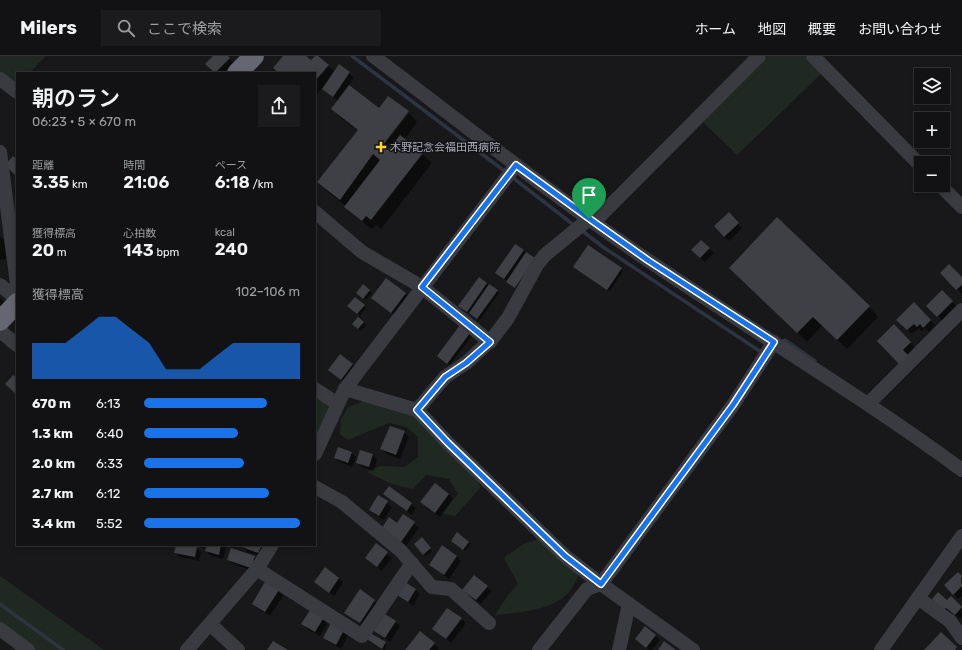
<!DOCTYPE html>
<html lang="ja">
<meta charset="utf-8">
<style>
:root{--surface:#121214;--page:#1b1b1d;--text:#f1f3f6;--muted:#9c9ea0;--line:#313234;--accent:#1a73e8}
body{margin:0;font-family:Rubik,"Noto Sans JP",sans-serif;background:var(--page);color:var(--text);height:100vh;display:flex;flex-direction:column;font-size:15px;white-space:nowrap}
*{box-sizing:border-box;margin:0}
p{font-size:13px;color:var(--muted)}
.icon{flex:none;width:22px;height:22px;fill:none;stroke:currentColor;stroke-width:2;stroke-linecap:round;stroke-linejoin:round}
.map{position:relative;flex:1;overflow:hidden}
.details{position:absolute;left:16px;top:16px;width:300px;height:474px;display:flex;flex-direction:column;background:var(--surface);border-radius:0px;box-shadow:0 2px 6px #0003,0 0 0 1px var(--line)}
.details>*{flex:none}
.controls{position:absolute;left:914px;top:12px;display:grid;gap:8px}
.controls a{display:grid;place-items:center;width:36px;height:36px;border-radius:0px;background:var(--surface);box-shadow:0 2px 6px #0003,0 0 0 1px var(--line);font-size:20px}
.pin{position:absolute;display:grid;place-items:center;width:34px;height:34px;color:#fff;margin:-41px -17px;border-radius:50% 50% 50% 0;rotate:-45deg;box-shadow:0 0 4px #0007}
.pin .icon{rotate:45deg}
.round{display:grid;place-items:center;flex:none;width:42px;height:42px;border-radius:0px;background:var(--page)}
.overview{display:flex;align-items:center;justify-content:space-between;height:68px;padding:0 16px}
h1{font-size:22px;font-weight:600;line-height:30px}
.metrics{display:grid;grid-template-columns:repeat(3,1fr);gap:6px;height:68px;padding:4px 16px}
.metrics div{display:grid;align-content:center}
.metrics b{font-size:17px;font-weight:600}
.metrics small{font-size:11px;font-weight:400}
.metrics p{font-size:11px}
.chart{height:112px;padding:8px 16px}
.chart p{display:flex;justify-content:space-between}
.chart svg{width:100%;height:72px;margin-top:4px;fill:var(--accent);opacity:.7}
ul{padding:0 16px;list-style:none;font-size:13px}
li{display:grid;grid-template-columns:64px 48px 1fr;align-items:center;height:30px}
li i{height:10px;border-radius:5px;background:var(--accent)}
header{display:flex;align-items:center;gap:24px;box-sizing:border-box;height:56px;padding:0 20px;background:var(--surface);border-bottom:1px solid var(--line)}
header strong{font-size:19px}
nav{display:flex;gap:22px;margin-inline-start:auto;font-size:14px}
.search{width:280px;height:36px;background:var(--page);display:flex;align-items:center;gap:10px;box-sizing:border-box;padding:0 14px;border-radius:0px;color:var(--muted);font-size:15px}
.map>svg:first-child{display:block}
</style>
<header>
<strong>Milers</strong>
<div class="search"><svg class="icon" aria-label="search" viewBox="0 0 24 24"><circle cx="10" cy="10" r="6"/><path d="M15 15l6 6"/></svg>ここで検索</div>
<nav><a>ホーム</a><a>地図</a><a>概要</a><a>お問い合わせ</a></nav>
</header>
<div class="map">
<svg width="962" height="594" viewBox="0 0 962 594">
<rect width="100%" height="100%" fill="#18181a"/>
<!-- green -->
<g fill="#1f2921">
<polygon points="0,0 46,0 29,17 17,17 17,29 0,24"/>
<polygon points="768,0 805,0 822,17 737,99 703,66"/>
<polygon points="315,334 336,353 315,398"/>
<polygon points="374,341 417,354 476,413 480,432 455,460 442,457 458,438 449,423 426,419 413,433 392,428 367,416 380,410 405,411 418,401 418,381 406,371 389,367 348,384 340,378 341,364 348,351"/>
<path d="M 546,481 L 580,512 C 579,517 578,522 575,527 C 561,555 522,556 495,559 L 508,539 L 518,528 L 504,502 L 523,488 Z"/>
<polygon points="0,520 104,594 27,594 0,575"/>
</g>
<!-- shadow -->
<g fill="#0007">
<polygon points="214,0 226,0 234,7 225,17 216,17 206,8"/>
<polygon points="285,0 304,0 311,6 317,0 335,16 339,10 349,17 354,22 348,30 379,54 378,93 380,94 409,57 417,66 404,84 422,98 432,107 381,173 376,169 372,173 355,160 346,151 346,150 328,136 319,126 358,75 342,63 332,53 338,45 322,32 315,41 315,17 279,17"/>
<polygon points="729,158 742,172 729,185 715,171"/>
<polygon points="0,180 4,184 6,203 0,204"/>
<polygon points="701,185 714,197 705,206 693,194"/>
<polygon points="523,194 534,203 517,233 499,219"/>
<polygon points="577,213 621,213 623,215 610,235"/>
<polygon points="941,217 962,223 962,238"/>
<polygon points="739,221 869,251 878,261 847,293 823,269 807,286"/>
<polygon points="487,227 499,237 480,264 462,252"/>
<polygon points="363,230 372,237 366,244 359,239"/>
<polygon points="942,236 957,251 942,265 928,250"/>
<polygon points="405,237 410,242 396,260 373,242"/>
<polygon points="0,242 8,250 0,259"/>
<polygon points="355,243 366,252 360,260 351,252"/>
<polygon points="914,248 935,269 929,276 925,272 922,275 919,272 912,278 898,264"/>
<polygon points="358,262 366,269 361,275 353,268"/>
<polygon points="894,270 918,294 907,314"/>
<polygon points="460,271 472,280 450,309 440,302"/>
<polygon points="352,308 357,313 346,328 329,314"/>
<polygon points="404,376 409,381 400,403 386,398 382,393"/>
<polygon points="351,397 356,401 352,411 340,406 335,402"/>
<polygon points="372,399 377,403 374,415 362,411 357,407"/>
<polygon points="389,432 416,452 412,459 385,438"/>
<polygon points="449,438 453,443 440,461 426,451"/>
<polygon points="378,441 392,451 384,464 375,459 370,454"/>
<polygon points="404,459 419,472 406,490 388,476 397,468"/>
<polygon points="424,485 432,495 425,500 423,498"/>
<polygon points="454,486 469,486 471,488 465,495"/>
<polygon points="177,489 196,492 201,496 199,505 180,501 175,497"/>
<polygon points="194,489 205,489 204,492"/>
<polygon points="208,489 227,489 223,503 211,500 206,495"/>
<polygon points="243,489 268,489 263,501 247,496 243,491"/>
<polygon points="376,489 392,502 382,515 366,502"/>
<polygon points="457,500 461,505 449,523 430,509"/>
<polygon points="254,501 259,506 255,516 233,508 228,504"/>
<polygon points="958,517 962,521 962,541 961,540 958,543 946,529"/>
<polygon points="339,522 343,527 334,540 316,526"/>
<polygon points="487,531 492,535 481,548 468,538"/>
<polygon points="415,534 420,538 413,550 398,539"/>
<polygon points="278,535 283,540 270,560 258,552 253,547"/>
<polygon points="360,535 379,549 365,571 346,556"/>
<polygon points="951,542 962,552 962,561 960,563 951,556 949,558 937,548 947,546"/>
<polygon points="461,563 466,567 451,587 433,573"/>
<polygon points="323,564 327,568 320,580 307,573 303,568"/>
<polygon points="395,566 400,570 390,586 375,575"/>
<polygon points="332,568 348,579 341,593 329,586 324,582"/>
<polygon points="655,579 660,584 652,594 649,594 641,587"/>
<polygon points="368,583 385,587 387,589 385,594"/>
<polygon points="434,588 439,592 438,594 406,594"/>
</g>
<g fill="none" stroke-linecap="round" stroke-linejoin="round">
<!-- stream -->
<g stroke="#2c353f" stroke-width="3.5">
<polyline points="352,0 507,117"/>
<polyline points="512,121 575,170"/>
<polyline points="580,173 603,191 761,296 764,294"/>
<polyline points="781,286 785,284 815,305"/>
<polyline points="0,548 63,594"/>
</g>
</g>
<!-- building -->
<g fill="#3f4045">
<polygon points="213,0 228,0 230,2 215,17 205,8"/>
<polygon points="283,0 306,0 311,4 315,0 318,0 329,9 315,25 315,17 279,17 273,12"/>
<polygon points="339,8 350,16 333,41 322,33"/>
<polygon points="349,29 379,52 388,40 409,55 382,90 388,94 400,79 423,97 371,164 366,160 362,165 344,151 380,104 373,98 340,144 317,126 358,74 331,53"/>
<polygon points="13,100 17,104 16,120 5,109"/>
<polygon points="729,156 739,167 724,181 714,170"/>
<polygon points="777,161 870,250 837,284 813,261 797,277 729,212"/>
<polygon points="701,184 710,192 700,202 691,194"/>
<polygon points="515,188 524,194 504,223 495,217"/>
<polygon points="588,189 622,212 607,234 573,211"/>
<polygon points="526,196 535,202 515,232 506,226"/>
<polygon points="949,208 962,221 962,229 956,234 940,217"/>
<polygon points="479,221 487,227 467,256 458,250"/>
<polygon points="386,222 406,237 391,257 371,242"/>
<polygon points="363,228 370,234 363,243 356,237"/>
<polygon points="489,228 498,234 477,263 469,257"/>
<polygon points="942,234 953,245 937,261 926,250"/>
<polygon points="355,241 365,249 357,258 347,250"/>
<polygon points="914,246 931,264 923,272 920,268 917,271 914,268 907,274 896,264"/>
<polygon points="358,261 364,266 358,273 352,268"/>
<polygon points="894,268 911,286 903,294 908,299 899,308 877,285"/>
<polygon points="460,269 470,277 447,308 437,300"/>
<polygon points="340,298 353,308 341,324 328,314"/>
<polygon points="13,319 17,322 17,339 5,328"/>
<polygon points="390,370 405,375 396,399 380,393"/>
<polygon points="338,391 352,396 348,407 334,402"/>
<polygon points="360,394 373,398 369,411 356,407"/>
<polygon points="435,427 449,438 435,457 420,446"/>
<polygon points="389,430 412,447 407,455 383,438"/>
<polygon points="378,439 388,445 379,460 369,454"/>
<polygon points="403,458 415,466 401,486 382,472 389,461 397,467"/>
<polygon points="457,476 469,486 463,494 451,485"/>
<polygon points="422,481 431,492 423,499 414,488"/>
<polygon points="376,487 388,496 377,511 365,502"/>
<polygon points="176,489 188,489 197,491 195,501 174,497"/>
<polygon points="207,489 221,489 219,499 205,495"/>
<polygon points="242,489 262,489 258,497 242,491"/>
<polygon points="442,489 457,500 444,519 429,509"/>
<polygon points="231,492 255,500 251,512 227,504"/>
<polygon points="325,511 339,522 329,537 314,526"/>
<polygon points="958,516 962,520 961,523 962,530 953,539 944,529"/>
<polygon points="474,519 488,530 476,544 462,534"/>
<polygon points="265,526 279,534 265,556 252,548"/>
<polygon points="405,526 416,533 408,546 397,539"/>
<polygon points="360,533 375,544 360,567 344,557"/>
<polygon points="938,536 947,544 951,540 962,551 955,559 946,552 944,554 932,543"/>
<polygon points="447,552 462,562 446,583 432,573"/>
<polygon points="310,554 323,563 315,576 301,568"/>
<polygon points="385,558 396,565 385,582 374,575"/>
<polygon points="331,567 344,574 336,589 323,582"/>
<polygon points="645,570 656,579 646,592 635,583"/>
<polygon points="420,575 435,587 429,594 405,594"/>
<polygon points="941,576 957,591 955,594 924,594"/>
<polygon points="370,577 386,586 382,593 367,583"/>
<polygon points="273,585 288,594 267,594"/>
<polygon points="664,585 676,594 658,594"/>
</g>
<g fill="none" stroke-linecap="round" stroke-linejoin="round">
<!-- minor -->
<g stroke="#3a3b41" stroke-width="14">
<path d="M 373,0 C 465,69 554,141 649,205 C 753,275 861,340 962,414"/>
<polyline points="813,0 921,110"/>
<polyline points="0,23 17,36"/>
<polyline points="0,96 17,228"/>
<polyline points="940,129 962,151"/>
<polyline points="315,156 362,196 422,231 490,286"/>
<polyline points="594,166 759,0"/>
<polyline points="0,229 17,243"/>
<polyline points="0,275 17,289"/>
<polyline points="315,333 338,348"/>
<polyline points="345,333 417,354 445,321 466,307 492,283 508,262 537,209 545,199 589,163"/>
<polyline points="868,348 962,254"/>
<polyline points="417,354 448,387 565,500 601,528 693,594"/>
<polyline points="315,398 345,333 516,109"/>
<polyline points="315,431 342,446 400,494 432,531 451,533 489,567"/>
<polyline points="257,513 362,580 412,507"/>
<polyline points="918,542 950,565 962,582"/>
<polyline points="210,568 238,594"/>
<polyline points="0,573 28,594"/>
<polyline points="187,594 257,513 272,489"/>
<polyline points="539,594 587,533 601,528 733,349 774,286"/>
<polyline points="619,594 629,548"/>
<polyline points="881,594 962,480"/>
</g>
<!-- highway -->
<g stroke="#646671" stroke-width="20">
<polyline points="237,17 254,0"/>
<polyline points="0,265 17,247"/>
</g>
</g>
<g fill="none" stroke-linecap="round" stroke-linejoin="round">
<defs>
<polygon id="route" points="516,109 594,166 649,205 774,286 733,349 601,528 565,500 448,387 417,354 445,321 466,307 490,286 422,231"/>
</defs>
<!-- route casing -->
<use href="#route" stroke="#fff" stroke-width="8"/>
<!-- route -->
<use href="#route" stroke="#1a73e8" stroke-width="5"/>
</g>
<!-- markers -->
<path fill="#ffd12b" stroke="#131315" stroke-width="1.5" d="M379 85h4v4h4v4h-4v4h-4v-4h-4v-4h4z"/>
<g text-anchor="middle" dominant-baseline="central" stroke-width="3" stroke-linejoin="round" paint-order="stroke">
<!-- poi labels -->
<g font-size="11" fill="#a9acbb" stroke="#131315" text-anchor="start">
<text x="390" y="91">木野記念会福田西病院</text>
</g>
</g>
</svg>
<div class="controls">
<a><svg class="icon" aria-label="layers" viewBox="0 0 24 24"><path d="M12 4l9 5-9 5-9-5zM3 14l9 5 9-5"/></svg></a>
<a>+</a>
<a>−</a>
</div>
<div class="pin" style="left:589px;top:163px;background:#1e9e55"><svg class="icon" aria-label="arrive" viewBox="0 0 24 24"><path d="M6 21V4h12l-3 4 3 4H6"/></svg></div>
<section class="details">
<div class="overview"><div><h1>朝のラン</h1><p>06:23 · 5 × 670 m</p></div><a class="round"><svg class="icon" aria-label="share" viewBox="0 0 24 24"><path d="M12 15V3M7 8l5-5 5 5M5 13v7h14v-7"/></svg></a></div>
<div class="metrics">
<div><p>距離</p><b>3.35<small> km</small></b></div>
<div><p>時間</p><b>21:06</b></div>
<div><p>ペース</p><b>6:18<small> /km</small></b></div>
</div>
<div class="metrics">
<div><p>獲得標高</p><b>20<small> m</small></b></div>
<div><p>心拍数</p><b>143<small> bpm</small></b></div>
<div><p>kcal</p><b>240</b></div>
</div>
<div class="chart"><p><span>獲得標高</span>102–106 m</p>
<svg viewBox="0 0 160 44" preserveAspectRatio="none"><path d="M0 44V22L10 22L20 22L30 14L40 6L50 6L60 14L70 22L80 38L90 38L100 38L110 30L120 22L130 22L140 22L150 22L160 22V44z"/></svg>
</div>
<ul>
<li><b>670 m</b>6:13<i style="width:79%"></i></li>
<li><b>1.3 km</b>6:40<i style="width:60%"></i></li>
<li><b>2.0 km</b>6:33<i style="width:64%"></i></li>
<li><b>2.7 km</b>6:12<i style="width:80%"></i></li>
<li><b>3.4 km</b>5:52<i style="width:100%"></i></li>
</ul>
</section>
</div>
